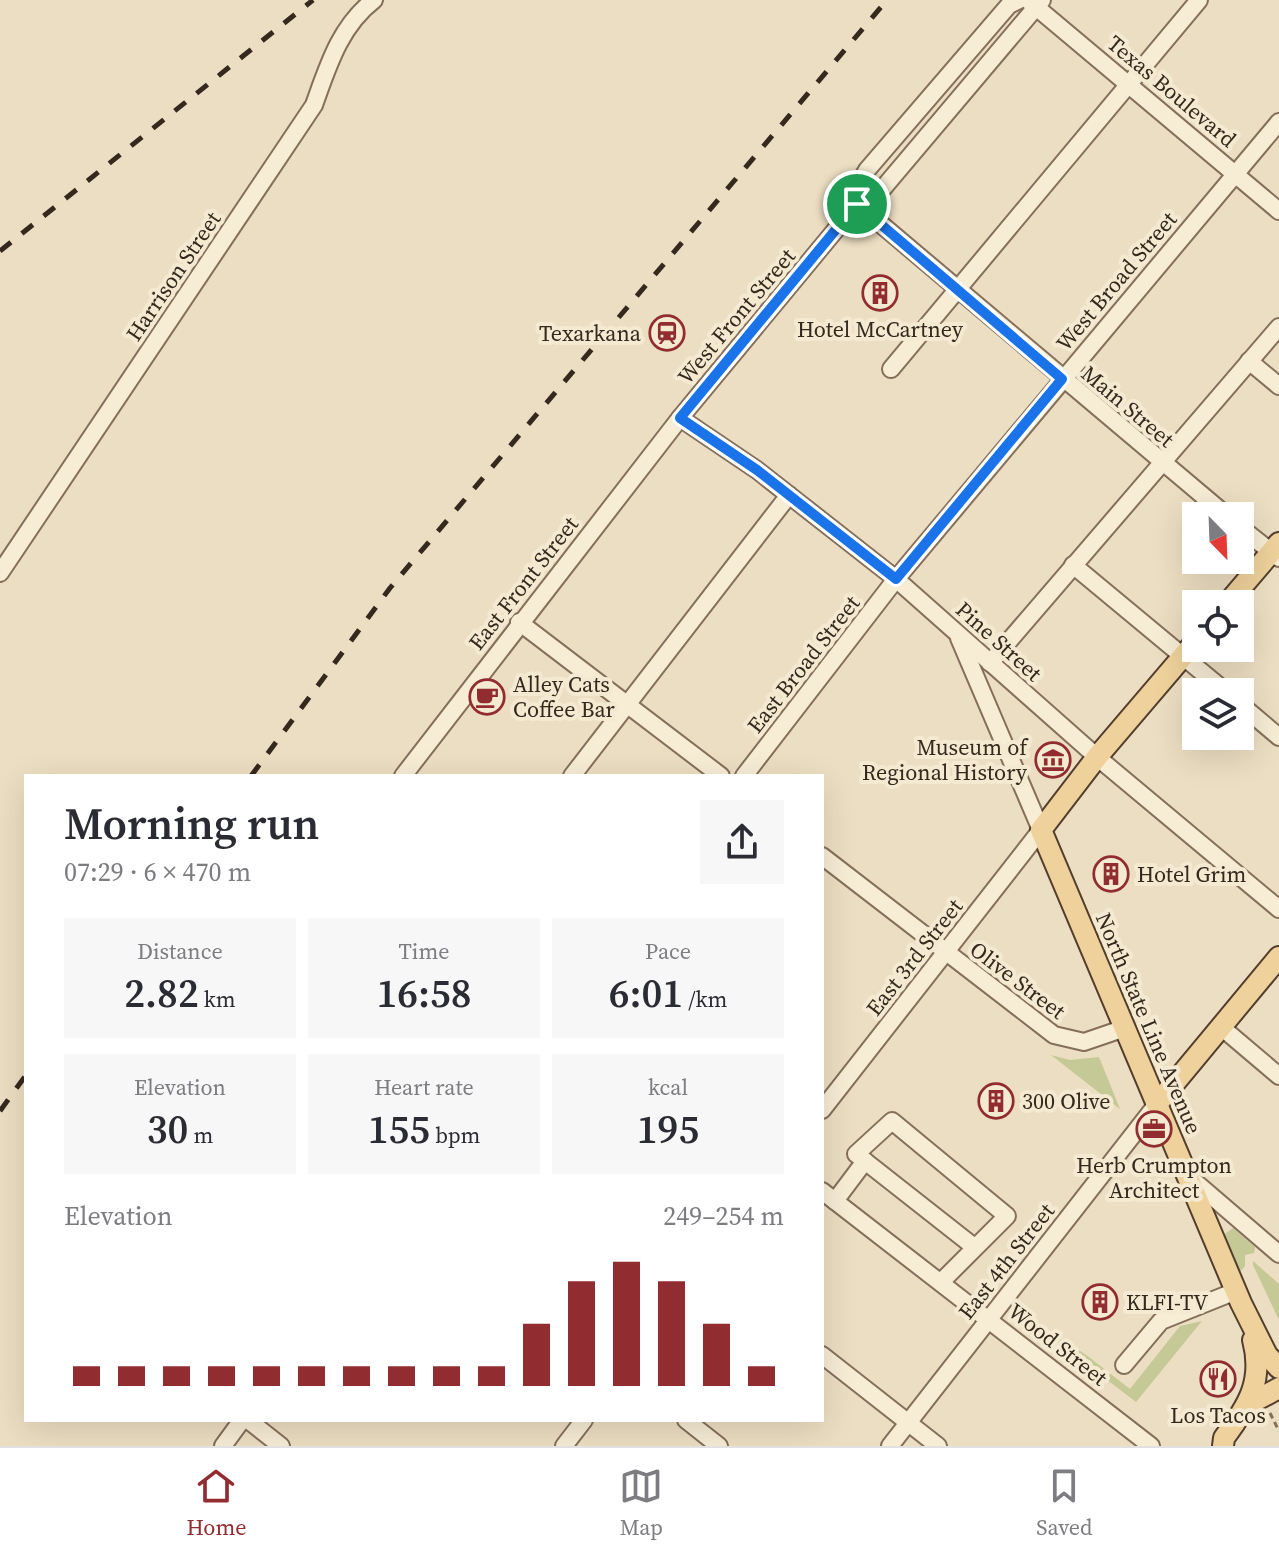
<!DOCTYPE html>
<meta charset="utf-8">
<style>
:root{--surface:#fff;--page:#f7f7f7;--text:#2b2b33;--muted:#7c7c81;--line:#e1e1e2;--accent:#912c30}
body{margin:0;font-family:"Source Serif 4",serif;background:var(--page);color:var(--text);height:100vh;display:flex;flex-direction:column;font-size:30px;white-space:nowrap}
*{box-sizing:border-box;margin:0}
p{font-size:26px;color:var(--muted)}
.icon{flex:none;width:44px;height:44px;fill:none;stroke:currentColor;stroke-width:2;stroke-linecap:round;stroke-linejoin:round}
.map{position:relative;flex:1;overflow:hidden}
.details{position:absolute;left:24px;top:774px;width:800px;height:648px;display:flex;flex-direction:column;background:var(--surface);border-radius:0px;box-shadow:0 8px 32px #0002}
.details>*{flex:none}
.needle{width:52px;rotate:157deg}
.controls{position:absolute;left:1182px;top:502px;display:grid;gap:16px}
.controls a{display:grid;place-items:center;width:72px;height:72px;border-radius:0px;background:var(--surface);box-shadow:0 8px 32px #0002;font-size:40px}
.pin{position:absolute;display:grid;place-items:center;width:68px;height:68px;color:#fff;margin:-34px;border:4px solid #fff;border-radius:50%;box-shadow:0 2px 8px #0007}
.round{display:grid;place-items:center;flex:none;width:84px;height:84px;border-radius:0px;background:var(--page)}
.summary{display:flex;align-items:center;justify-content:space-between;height:136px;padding:0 40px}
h1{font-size:44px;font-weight:600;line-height:60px}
.figures{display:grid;grid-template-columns:repeat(3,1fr);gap:12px;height:136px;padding:8px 40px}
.figures div{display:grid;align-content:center;border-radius:0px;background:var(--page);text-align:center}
.figures b{font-size:40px;font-weight:600}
.figures small{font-size:22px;font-weight:400}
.figures p{font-size:22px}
.chart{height:224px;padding:16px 40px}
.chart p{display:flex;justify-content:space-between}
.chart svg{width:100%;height:144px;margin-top:8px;stroke:var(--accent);stroke-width:6}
.dock{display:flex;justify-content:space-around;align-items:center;height:112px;border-top:2px solid var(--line);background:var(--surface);font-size:22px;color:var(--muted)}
.dock a{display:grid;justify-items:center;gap:4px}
.dock .current{color:var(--accent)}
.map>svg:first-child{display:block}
</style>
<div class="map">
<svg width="1279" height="1446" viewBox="0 0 1279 1446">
<rect width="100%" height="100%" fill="#ecdec2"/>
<!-- green -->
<g fill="#c5c996">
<polygon points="1051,1055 1070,1060 1099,1057 1120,1109"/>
<polygon points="1233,1228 1255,1247 1254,1253 1245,1255 1245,1266 1239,1273 1222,1236"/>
<polygon points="1253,1261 1279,1284 1279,1320 1253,1265"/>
<polygon points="1026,1318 1085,1354 1130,1389 1180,1326 1202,1321 1136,1402"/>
</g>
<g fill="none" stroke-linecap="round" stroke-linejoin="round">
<defs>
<g id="minor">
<polyline points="1029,1 1279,211"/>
<polyline points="857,204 1227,516"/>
<path d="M 851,211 C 861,200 858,183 867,170 L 1009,5 L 1019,0"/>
<polyline points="1249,361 1279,386"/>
<polyline points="891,369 1199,0"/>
<polyline points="680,418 757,470 896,579 1097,757 1279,909"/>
<polyline points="1240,527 1279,558"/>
<polyline points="1073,565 1226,692"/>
<path d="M 0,573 L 314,105 C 328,66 340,26 374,0"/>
<polyline points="519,622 721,776"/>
<polyline points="990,663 1279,327"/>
<polyline points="1240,704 1279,737"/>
<polyline points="403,776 680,418 857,204 879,193 1042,0"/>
<polyline points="572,776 789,495"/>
<polyline points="744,776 896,579 1279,122"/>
<polyline points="822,856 1054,1035 1084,1042 1125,1028"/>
<polyline points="1220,1026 1279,1076"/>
<polyline points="822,1110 1041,830 959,638"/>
<polyline points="1187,1175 1279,1254"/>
<polyline points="822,1191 1151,1446"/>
<polyline points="835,1201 865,1161"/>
<polyline points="941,1282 1007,1216 892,1121 856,1154 973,1246"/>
<polyline points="822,1355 938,1446"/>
<polyline points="1124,1365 1161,1321 1236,1291"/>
<polyline points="248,1420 281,1446"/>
<polyline points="686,1420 719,1446"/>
<polyline points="223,1446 242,1420"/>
<polyline points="564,1446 584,1420"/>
<polyline points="890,1446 1157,1104"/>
</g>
<g id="major">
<polyline points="1227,604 1279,543"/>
<polyline points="1196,641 1097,757 1041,830 1241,1303 1267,1355 1279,1368"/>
<polyline points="1157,1104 1279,957"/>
<polyline points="1249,1404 1279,1388"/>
<path d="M 1223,1446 L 1224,1438 C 1248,1406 1264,1381 1253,1340"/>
</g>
</defs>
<!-- minor casing -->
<use href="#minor" stroke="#856f5a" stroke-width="20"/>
<!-- major casing -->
<use href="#major" stroke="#533e2e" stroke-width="24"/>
<!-- path -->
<polyline stroke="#856f5a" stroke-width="3" stroke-dasharray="6 4" stroke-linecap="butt" points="1270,1413 1279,1431"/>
<!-- minor -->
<use href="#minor" stroke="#f7ecd4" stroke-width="16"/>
<!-- major -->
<use href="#major" stroke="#eed19b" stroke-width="20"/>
<!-- rail -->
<g stroke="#35281d" stroke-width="5" stroke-dasharray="14 14" stroke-linecap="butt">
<polyline points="0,251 313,0"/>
<polyline points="251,776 390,588 887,0"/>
<polyline points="0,1111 26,1075"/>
</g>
</g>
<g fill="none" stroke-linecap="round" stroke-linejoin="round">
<defs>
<polygon id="route" points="857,204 1062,379 896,579 757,470 680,418"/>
</defs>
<!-- route casing -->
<use href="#route" stroke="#fff" stroke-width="16"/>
<!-- route -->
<use href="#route" stroke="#1a73e8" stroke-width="10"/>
</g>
<!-- icons -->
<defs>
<symbol id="building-ring" viewBox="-11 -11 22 22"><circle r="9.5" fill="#f4e9d1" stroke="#912c30" stroke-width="1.5"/><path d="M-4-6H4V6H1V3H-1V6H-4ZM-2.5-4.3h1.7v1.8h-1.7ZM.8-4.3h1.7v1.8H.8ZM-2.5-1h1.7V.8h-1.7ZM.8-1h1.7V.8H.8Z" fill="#912c30"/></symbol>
<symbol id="station-ring" viewBox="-11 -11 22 22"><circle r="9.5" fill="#f4e9d1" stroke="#912c30" stroke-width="1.5"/><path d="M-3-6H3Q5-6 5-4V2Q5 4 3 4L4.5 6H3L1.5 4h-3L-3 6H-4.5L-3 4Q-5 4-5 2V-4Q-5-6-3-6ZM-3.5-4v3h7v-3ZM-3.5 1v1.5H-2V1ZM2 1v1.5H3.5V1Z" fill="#912c30"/></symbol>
<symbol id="cafe-ring" viewBox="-11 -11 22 22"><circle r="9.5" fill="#f4e9d1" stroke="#912c30" stroke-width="1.5"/><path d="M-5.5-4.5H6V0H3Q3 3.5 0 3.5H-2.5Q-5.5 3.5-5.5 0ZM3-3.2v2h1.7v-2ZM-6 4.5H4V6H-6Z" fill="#912c30"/></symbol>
<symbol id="museum-ring" viewBox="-11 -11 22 22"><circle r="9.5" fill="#f4e9d1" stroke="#912c30" stroke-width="1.5"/><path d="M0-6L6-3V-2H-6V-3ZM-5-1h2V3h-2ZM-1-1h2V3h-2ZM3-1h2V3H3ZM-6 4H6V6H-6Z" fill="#912c30"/></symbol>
<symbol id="office-ring" viewBox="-11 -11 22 22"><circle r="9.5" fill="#f4e9d1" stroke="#912c30" stroke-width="1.5"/><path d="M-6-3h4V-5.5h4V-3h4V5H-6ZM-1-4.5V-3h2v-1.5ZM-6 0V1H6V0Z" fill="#912c30"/></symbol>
<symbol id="restaurant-ring" viewBox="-11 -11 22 22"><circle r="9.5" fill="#f4e9d1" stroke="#912c30" stroke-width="1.5"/><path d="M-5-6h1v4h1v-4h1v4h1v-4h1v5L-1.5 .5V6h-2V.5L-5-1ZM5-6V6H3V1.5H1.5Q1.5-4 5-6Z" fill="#912c30"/></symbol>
</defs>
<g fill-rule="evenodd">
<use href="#building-ring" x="860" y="273" width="40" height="40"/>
<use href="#station-ring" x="647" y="313" width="40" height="40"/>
<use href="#cafe-ring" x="467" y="677" width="40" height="40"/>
<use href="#museum-ring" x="1033" y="740" width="40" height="40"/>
<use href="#building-ring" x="1091" y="854" width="40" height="40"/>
<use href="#building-ring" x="976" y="1081" width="40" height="40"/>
<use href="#office-ring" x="1134" y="1109" width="40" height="40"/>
<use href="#building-ring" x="1080" y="1282" width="40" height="40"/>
<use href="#restaurant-ring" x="1198" y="1359" width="40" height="40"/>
</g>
<g text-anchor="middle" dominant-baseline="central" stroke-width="8" stroke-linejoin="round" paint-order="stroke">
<!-- street labels -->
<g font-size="22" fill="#35281d" stroke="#f4e9d1">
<text transform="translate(1172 91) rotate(40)">Texas Boulevard</text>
<text transform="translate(173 276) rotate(-56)">Harrison Street</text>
<text transform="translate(1116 281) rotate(-50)">West Broad Street</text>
<text transform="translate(736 316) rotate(-50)">West Front Street</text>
<text transform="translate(1128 406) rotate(40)">Main Street</text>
<text transform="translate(523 583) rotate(-52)">East Front Street</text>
<text transform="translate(999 641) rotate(42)">Pine Street</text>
<text transform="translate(803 664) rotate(-52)">East Broad Street</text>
<text transform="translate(914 957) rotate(-52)">East 3rd Street</text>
<text transform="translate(1018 980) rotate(37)">Olive Street</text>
<text transform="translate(1149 1023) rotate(67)">North State Line Avenue</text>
<text transform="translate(1006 1261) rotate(-52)">East 4th Street</text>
<text transform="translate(1058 1344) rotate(38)">Wood Street</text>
</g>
<!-- poi labels -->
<g font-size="22" fill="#35281d" stroke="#f4e9d1" text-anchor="start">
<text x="880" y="329" text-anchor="middle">Hotel McCartney</text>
<text x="641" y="333" text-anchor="end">Texarkana</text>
<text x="513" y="684">Alley Cats<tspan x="513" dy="25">Coffee Bar</tspan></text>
<text x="1027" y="747" text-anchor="end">Museum of<tspan x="1027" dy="25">Regional History</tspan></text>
<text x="1137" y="874">Hotel Grim</text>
<text x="1022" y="1101">300 Olive</text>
<text x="1154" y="1165" text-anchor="middle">Herb Crumpton<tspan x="1154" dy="25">Architect</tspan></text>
<text x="1126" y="1302">KLFI-TV</text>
<text x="1218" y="1415" text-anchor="middle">Los Tacos</text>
</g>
</g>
</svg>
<div class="controls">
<a><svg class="needle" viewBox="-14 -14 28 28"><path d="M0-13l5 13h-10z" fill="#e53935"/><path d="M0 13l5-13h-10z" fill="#7c7c81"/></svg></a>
<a><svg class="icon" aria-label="locate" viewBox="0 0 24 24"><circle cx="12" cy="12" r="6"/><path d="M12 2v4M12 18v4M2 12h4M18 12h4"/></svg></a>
<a><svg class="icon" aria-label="layers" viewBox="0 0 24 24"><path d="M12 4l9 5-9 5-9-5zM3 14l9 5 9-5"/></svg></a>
</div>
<div class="pin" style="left:857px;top:204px;background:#1e9e55"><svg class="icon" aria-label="arrive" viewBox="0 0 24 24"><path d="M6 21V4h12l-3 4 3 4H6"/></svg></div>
<section class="details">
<div class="summary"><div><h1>Morning run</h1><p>07:29 · 6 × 470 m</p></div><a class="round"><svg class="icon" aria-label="share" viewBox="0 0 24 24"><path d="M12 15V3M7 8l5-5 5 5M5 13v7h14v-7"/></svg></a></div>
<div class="figures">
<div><p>Distance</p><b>2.82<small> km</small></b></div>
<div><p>Time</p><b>16:58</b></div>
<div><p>Pace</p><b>6:01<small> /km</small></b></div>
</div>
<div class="figures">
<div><p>Elevation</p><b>30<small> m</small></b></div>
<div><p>Heart rate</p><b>155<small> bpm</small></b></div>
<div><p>kcal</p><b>195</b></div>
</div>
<div class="chart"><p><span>Elevation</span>249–254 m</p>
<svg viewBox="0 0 160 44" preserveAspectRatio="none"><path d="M5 44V38M15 44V38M25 44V38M35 44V38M45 44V38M55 44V38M65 44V38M75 44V38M85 44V38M95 44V38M105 44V25M115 44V12M125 44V6M135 44V12M145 44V25M155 44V38"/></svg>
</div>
</section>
</div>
<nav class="dock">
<a class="current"><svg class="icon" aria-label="home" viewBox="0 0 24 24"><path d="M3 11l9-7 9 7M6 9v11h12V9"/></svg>Home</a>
<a><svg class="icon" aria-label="map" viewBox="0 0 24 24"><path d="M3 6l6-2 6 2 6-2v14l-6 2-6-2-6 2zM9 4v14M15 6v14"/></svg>Map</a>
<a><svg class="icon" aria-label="saved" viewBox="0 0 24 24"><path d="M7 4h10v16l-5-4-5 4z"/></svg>Saved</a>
</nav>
